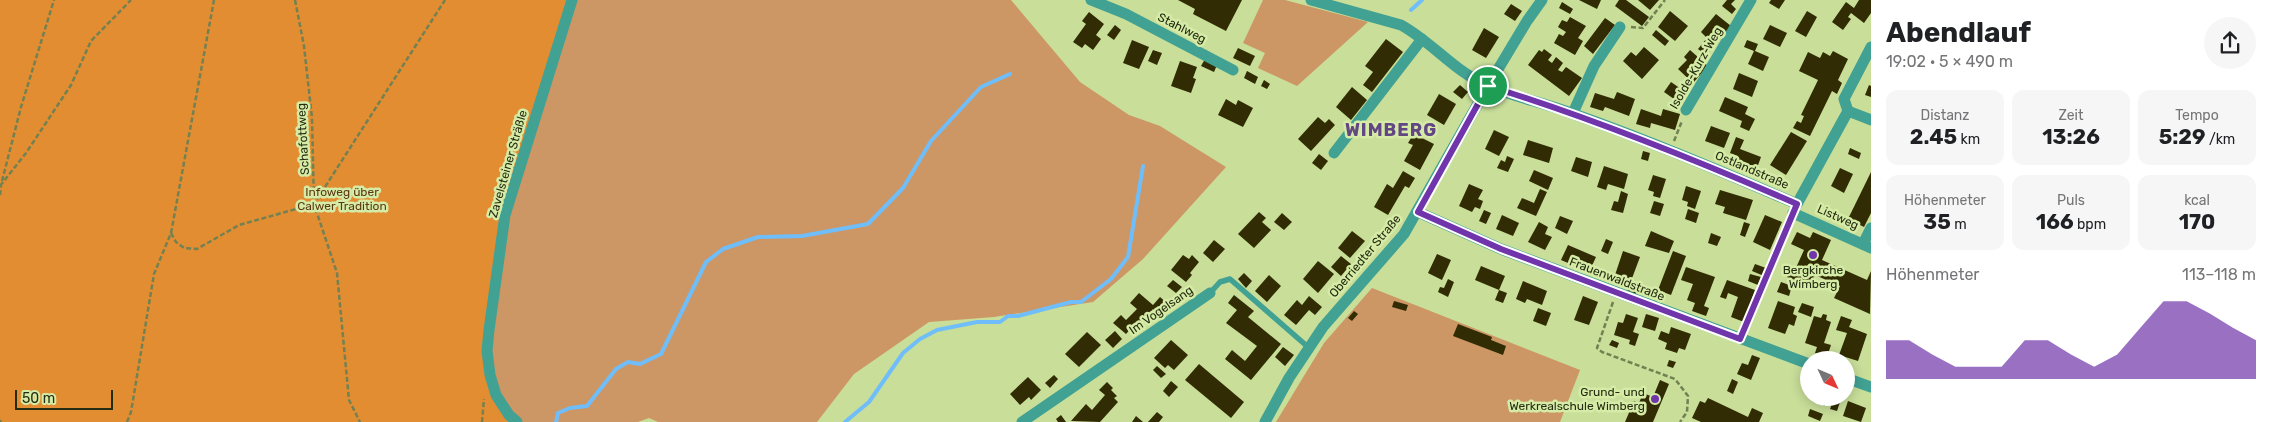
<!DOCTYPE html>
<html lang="de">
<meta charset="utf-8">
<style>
:root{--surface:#fff;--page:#f6f6f6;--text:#202124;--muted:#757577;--accent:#7035ab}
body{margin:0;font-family:Rubik,sans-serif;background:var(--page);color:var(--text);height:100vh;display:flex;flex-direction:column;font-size:19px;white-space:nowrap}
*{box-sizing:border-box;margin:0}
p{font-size:16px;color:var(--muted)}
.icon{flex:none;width:28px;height:28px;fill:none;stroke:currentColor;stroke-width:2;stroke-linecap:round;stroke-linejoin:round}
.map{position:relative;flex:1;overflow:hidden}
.sheet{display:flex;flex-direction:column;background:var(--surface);width:400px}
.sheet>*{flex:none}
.needle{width:32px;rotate:134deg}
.controls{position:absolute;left:1800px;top:351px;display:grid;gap:10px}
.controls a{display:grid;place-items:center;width:55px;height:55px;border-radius:50%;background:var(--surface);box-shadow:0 2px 12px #0003;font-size:25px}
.scale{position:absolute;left:15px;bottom:12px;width:98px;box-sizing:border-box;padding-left:5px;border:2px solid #242c11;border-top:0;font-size:14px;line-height:18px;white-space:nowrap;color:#242c11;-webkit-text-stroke:4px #d5eba6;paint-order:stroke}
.pin{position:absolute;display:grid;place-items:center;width:42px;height:42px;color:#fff;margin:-21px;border:2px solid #fff;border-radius:50%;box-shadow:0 1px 5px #0007}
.round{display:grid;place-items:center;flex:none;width:52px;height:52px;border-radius:26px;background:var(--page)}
.head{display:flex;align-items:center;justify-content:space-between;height:85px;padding:0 15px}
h1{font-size:28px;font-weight:700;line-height:38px}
.figures{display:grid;grid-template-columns:repeat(3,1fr);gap:8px;height:85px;padding:5px 15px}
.figures div{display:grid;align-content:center;border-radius:12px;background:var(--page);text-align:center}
.figures b{font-size:21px;font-weight:700}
.figures small{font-size:14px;font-weight:400}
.figures p{font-size:14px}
.chart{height:140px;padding:10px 15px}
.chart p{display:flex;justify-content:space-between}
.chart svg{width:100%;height:90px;margin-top:5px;fill:var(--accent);opacity:.7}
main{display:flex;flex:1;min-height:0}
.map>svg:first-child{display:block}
</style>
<main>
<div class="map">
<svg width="1871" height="422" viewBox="0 0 1871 422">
<rect width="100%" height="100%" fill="#c8de99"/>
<!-- green -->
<g fill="#cd9665">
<polygon points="569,0 1011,0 1080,82 1129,115 1160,126 1226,167 1143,259 1093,302 994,317 929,322 854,374 817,422 658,422 649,418 638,422 510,422 485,354 504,216"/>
<polygon points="1263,0 1285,0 1368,22 1297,86 1258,68 1265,53 1243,43"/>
<polygon points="1372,288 1580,370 1560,422 1276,422 1324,343"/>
</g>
<!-- forest -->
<polygon fill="#e38d32" points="0,0 569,0 504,216 485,354 510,422 0,422"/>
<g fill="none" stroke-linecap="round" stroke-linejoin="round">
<!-- stream -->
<g stroke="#6fbefa" stroke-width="4">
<polyline points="1411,10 1422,0"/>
<polyline points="556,422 558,413 570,408 587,406 616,369 628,362 640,364 661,354 706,262 723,249 758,237 802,236 868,224 903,188 931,141 981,87 1010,74"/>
<polyline points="845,422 869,402 903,353 920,339 937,330 977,322 1000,322 1008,316 1018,316 1071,302 1081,302 1111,279 1128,257 1143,166"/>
</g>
</g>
<!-- building -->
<g fill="#312c03">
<polygon points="1178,0 1242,0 1226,31 1193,14 1195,9"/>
<polygon points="1579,0 1601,0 1597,9"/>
<polygon points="1619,0 1626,0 1649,17 1642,26 1615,6"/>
<polygon points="1638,0 1659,0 1650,10"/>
<polygon points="1727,0 1735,0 1731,4 1736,9 1732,14 1722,6"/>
<polygon points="1771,0 1785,0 1779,9 1769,3"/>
<polygon points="1859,0 1871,0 1871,13 1864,23 1851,13 1848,17 1851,19 1843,30 1832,22 1846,2 1854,8"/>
<polygon points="1562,2 1573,9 1570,14 1559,8"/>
<polygon points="1511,4 1522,11 1515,21 1504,14"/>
<polygon points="1670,11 1688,26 1675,41 1658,27"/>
<polygon points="1807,11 1817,17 1806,37 1795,31"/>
<polygon points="1089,12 1104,24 1096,35 1101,39 1093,50 1085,44 1082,48 1073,42 1086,24 1082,21"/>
<polygon points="1716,14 1731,26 1706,55 1698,49 1707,38 1701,32"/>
<polygon points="1570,17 1586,26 1578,38 1583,41 1575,55 1554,43 1559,34 1563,36 1566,32 1558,27 1562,20 1567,22"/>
<polygon points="1605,18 1615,25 1593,54 1584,46"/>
<polygon points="1115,25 1121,30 1114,40 1107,35"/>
<polygon points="1770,25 1787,33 1780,47 1763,39"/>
<polygon points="1484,28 1499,37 1486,58 1472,50"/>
<polygon points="1656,30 1669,41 1665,46 1652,35"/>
<polygon points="1386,39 1403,52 1372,92 1363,85 1373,72 1365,66"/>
<polygon points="1132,40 1149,47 1139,69 1123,63"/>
<polygon points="1747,40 1758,44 1755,51 1769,57 1763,71 1748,64 1754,51 1744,47"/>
<polygon points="1644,47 1659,60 1642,79 1623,61 1631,52 1636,56"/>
<polygon points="1238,48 1255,56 1250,66 1233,58"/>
<polygon points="1544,49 1552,55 1548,60 1552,63 1556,57 1563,63 1558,70 1562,72 1566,67 1582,78 1569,96 1528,65 1539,50 1542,52"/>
<polygon points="1153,50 1162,53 1157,65 1148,61"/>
<polygon points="1690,50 1708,66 1693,83 1678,69 1687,60 1684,57"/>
<polygon points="1833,51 1848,59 1838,80 1842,83 1837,94 1832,91 1810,136 1793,128 1797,121 1801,123 1804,116 1801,115 1818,80 1799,71 1808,52 1820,58 1823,52 1830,56"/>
<polygon points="1205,59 1217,65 1214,72 1201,66"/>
<polygon points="1180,61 1197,67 1193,78 1196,79 1191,93 1171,86"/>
<polygon points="1247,71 1258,77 1255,84 1244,78"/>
<polygon points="1739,73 1758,81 1752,97 1733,89"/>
<polygon points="1264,80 1270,84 1267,89 1261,86"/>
<polygon points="1671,82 1681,89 1674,99 1664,92"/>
<polygon points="1460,85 1468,92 1462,99 1453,92"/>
<polygon points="1869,85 1871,86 1871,97 1865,95"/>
<polygon points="1352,87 1367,100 1351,120 1336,107"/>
<polygon points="1617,92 1635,99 1629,116 1605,107 1603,111 1590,107 1595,93 1614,99"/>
<polygon points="1439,94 1456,104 1444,125 1427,115"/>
<polygon points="1725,97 1748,107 1745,114 1755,119 1749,131 1740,127 1742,121 1719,111"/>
<polygon points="1226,99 1236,105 1238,100 1253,108 1243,127 1218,115"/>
<polygon points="1641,109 1661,116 1663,109 1680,114 1675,130 1651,123 1650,128 1636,124"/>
<polygon points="1318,117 1325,123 1329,119 1335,125 1311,151 1298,139"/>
<polygon points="1711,126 1730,133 1724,148 1705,141"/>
<polygon points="1416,130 1422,133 1420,137 1434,144 1420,170 1404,161 1413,145 1408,143"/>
<polygon points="1494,130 1509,137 1499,156 1485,149"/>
<polygon points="1791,132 1807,141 1786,175 1770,165"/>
<polygon points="1736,137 1744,140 1740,149 1761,157 1757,168 1736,160 1738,156 1730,153"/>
<polygon points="1528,140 1553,148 1549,163 1523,155"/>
<polygon points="1850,148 1861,153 1859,159 1848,154"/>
<polygon points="1643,151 1650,153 1648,161 1641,159"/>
<polygon points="1319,154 1328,161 1321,170 1312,163"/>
<polygon points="1507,156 1514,159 1508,172 1497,168 1501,160 1505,162"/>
<polygon points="1576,157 1592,162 1588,177 1571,171"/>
<polygon points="1604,166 1628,174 1624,189 1608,184 1606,190 1597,187"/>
<polygon points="1840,168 1853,174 1844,193 1831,186"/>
<polygon points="1534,170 1553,178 1548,190 1529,181"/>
<polygon points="1403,171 1415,178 1409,188 1405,186 1388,215 1374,207 1387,184 1393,188"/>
<polygon points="1871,172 1871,213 1864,227 1848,219"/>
<polygon points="1653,175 1666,179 1660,198 1653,196 1654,192 1648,190"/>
<polygon points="1469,184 1483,190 1478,199 1483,201 1480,209 1475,207 1472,212 1459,206"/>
<polygon points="1686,186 1701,191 1695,209 1687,206 1688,202 1682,200"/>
<polygon points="1540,189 1547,192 1536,216 1517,208 1522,198 1534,203"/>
<polygon points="1720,190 1753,200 1746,220 1723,213 1725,207 1715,204"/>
<polygon points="1621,191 1628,194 1623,213 1611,210 1614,201 1618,202"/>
<polygon points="1654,201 1664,204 1660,216 1650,213"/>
<polygon points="1688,209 1699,213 1696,223 1685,219"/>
<polygon points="1484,210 1491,213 1486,224 1479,221"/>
<polygon points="1259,212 1266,218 1262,222 1271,230 1254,248 1238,234"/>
<polygon points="1282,213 1292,222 1284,230 1274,222"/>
<polygon points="1502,215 1519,223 1513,236 1496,229"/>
<polygon points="1765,215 1782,222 1770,250 1753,242"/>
<polygon points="1560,216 1573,221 1567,234 1555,228"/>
<polygon points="1539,222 1548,227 1545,234 1552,237 1545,250 1528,242"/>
<polygon points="1744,222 1750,224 1745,237 1740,235"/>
<polygon points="1352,231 1365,241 1350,258 1338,248"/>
<polygon points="1651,231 1674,241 1669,253 1645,246"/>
<polygon points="1797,232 1810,238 1813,232 1831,240 1822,260 1867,280 1871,271 1870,314 1834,298 1840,286 1815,275 1809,287 1787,277 1791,269 1795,270 1804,250 1791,244"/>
<polygon points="1711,233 1721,237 1717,246 1708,243"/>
<polygon points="1606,239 1613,242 1608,254 1601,251"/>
<polygon points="1214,240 1225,249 1213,262 1203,253"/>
<polygon points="1568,245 1596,257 1589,272 1561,260"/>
<polygon points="1623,251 1640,257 1631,281 1615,275"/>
<polygon points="1673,251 1686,256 1671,295 1658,290"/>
<polygon points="1437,254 1451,260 1442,280 1428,273"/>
<polygon points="1183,255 1189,259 1192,255 1199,262 1190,273 1192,275 1186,282 1171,270"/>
<polygon points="1341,256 1351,264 1341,276 1331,267"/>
<polygon points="1318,261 1334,274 1318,293 1303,279"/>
<polygon points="1755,264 1766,268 1764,276 1752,271"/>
<polygon points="1481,266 1505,276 1499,290 1475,280"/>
<polygon points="1686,267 1715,277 1704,306 1709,308 1706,316 1692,311 1695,303 1687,300 1693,284 1681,280"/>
<polygon points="1244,273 1252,281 1246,288 1238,279"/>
<polygon points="1750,274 1761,277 1758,285 1748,281"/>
<polygon points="1269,275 1281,286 1267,302 1255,291"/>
<polygon points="1448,279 1454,282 1448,297 1438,292 1440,287 1444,288"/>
<polygon points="1173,280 1182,287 1176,293 1167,286"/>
<polygon points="1727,280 1755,290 1744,322 1731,317 1738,297 1728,293 1726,299 1720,297"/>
<polygon points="1523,281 1547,291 1542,305 1527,299 1525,303 1516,299"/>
<polygon points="1631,281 1640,284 1636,294 1627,291"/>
<polygon points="1781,282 1792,286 1789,296 1777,292"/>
<polygon points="1499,290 1507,293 1503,303 1495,300"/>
<polygon points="1139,293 1153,305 1160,297 1168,304 1159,314 1153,309 1139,325 1142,328 1139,332 1133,326 1126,334 1113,323 1121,315 1126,320 1137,309 1130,303"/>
<polygon points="1234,295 1254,311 1248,317 1281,344 1251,380 1225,359 1232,350 1245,361 1257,346 1226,323 1237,310 1228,303"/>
<polygon points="1309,296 1322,307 1315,315 1309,310 1296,325 1284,315 1297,300 1302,305"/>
<polygon points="1583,296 1598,302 1589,325 1574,320"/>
<polygon points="1394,301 1408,305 1406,311 1392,307"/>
<polygon points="1778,301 1795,307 1793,314 1797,316 1794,326 1789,324 1785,334 1768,328"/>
<polygon points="1802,303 1814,307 1811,317 1798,312"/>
<polygon points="1538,308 1551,313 1546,326 1533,321"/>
<polygon points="1354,311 1358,314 1352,321 1348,318"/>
<polygon points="1626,314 1638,318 1633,332 1639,334 1635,346 1629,344 1630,340 1614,335 1618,322 1623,323"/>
<polygon points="1646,314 1659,318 1655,331 1642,327"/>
<polygon points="1823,314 1827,315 1826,320 1831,322 1824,343 1831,345 1827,357 1815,353 1817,347 1805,343 1814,316 1821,318"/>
<polygon points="1841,316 1852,320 1849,327 1867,334 1858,361 1839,355 1847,333 1836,330"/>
<polygon points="1458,324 1492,337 1491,340 1506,346 1503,355 1453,336"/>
<polygon points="1671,327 1691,334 1685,350 1679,348 1677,353 1665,349 1667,343 1658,339 1661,331 1669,334"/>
<polygon points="1115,331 1122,339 1113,348 1105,340"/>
<polygon points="1087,332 1101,345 1079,367 1065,354"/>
<polygon points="1171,340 1188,355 1174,370 1168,365 1165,368 1154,358"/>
<polygon points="1612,340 1619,343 1617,348 1609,345"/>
<polygon points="1283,347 1294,355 1285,366 1275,357"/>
<polygon points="1752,355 1760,358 1751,380 1737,374 1742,363 1748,365"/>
<polygon points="1669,360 1676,362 1673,368 1667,366"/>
<polygon points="1199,364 1244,402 1231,418 1185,380"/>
<polygon points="1157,366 1166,374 1161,378 1153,370"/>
<polygon points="1054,375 1058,379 1050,388 1045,383"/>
<polygon points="1028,377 1041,390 1031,400 1029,397 1020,405 1010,394"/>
<polygon points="1732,379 1738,382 1733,394 1727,391"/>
<polygon points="1660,380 1669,384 1653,422 1625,422 1634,401 1639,403 1643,393 1653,397"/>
<polygon points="1171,381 1178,387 1169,397 1163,391"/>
<polygon points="1107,382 1113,388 1111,390 1117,396 1114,398 1118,402 1100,422 1071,421 1086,404 1092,410 1105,395 1099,390"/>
<polygon points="1708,398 1748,417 1752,408 1763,413 1759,422 1701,422 1692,418 1700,401 1705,403"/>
<polygon points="1813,398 1828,398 1825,406 1812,401"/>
<polygon points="1834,398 1841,399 1837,411 1830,409"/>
<polygon points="1848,401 1866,408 1861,422 1843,416"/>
<polygon points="1810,409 1823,414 1820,421 1808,416"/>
<polygon points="1157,412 1163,417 1159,422 1148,422"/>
<polygon points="1061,415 1066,422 1058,422 1056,419"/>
<polygon points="1136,416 1143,422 1132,422"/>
</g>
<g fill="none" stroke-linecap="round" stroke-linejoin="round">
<!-- path -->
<g stroke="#728152" stroke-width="2.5" stroke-dasharray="5 2.5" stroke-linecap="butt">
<polyline points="295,0 304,46 312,118 314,204 337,273 349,400 360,422"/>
<polyline points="1631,27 1643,28 1665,0"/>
<polyline points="1674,141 1682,121"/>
<polyline points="2,181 21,107 54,0"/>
<polyline points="0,186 26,153 71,85 91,41 131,0"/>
<polyline points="0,195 1,186"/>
<polyline points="171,233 176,242 184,248 197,249 239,225 314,204 445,0"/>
<polyline points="1613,302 1597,348 1602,352 1675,379 1688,396 1687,412 1680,422"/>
<polyline points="0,420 1,422"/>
<polyline points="127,422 131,412 154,274 171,233 214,0"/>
<polyline points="482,422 484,399"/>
</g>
<!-- service -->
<g stroke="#41a193" stroke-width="5.5">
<polyline points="1210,293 1220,282 1230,279 1308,347"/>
<polyline points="1740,339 1793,212"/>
</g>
<!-- minor -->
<g stroke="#41a193" stroke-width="11">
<polyline points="1091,0 1126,14 1233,70"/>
<path d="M 1311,0 L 1401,25 C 1432,42 1455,72 1488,86 C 1515,97 1544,103 1571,113 C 1648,140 1723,172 1797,204 L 1848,111 L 1871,120"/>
<polyline points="1686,110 1751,0"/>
<polyline points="1848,111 1844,99 1871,47"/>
<polyline points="1573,113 1594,66 1620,27"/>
<polyline points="1334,153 1422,39"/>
<polyline points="1418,212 1501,249 1809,364"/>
<polyline points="1793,213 1871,248"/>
<polyline points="1863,244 1871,228"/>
<polyline points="1846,378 1871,387"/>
<polyline points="517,422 509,415 496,395 490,375 487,351 489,330 505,215 572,0"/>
<polyline points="1022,422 1210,293"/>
<polyline points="1265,422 1289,378 1323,327 1404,234 1488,86 1527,21 1542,0"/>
</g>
</g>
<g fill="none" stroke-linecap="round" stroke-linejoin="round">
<defs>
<path id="route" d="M 1488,86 C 1593,118 1696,160 1797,204 L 1740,339 L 1501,249 L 1418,212 Z"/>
</defs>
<!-- route casing -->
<use href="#route" stroke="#fff" stroke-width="10"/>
<!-- route -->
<use href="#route" stroke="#7035ab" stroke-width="6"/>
</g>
<!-- markers -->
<g fill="#7035ab" stroke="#d5eba6" stroke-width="2">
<circle cx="1813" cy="255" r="5"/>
<circle cx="1655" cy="399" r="5"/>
</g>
<g text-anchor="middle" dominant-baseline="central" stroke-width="5" stroke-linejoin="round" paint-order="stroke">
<!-- street labels -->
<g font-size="12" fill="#242c11" stroke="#d5eba6">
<text transform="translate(1182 28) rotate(27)">Stahlweg</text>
<text transform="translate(1696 68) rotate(-60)">Isolde-Kurz-Weg</text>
<text transform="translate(303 139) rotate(-93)">Schafottweg</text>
<text transform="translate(508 164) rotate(-74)">Zavelsteiner Sträßle</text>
<text transform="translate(1752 170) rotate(23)">Ostlandstraße</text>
<text transform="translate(1838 217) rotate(24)">Listweg</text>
<text transform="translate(1365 256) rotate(-50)">Oberriedter Straße</text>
<text transform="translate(1617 279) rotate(21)">Frauenwaldstraße</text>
<text transform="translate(1161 310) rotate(-35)">Im Vogelsang</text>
</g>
<!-- park labels -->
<g font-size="12" fill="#5b3815" stroke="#d5eba6">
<text x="342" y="192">Infoweg über<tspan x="342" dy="14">Calwer Tradition</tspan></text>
</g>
<!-- poi labels -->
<g font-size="12" fill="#242c11" stroke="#d5eba6">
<text x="1813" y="270">Bergkirche<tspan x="1813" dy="14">Wimberg</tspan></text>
<text x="1645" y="392" text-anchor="end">Grund- und<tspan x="1645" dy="14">Werkrealschule Wimberg</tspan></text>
</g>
<!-- district labels -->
<g font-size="18" font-weight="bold" letter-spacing="1" fill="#624784" stroke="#d5eba6">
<text x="1391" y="130">WIMBERG</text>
</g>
</g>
</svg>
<div class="controls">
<a><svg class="needle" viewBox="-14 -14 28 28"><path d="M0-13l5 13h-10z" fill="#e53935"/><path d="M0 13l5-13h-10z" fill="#757577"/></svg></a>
</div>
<div class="scale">50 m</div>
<div class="pin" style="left:1488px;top:86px;background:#1e9e55"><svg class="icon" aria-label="arrive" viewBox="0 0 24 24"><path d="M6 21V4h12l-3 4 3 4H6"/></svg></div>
</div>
<section class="sheet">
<div class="head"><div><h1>Abendlauf</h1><p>19:02 · 5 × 490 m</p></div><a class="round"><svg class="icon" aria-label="share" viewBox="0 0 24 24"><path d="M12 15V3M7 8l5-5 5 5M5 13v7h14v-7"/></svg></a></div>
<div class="figures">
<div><p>Distanz</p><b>2.45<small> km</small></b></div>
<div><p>Zeit</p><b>13:26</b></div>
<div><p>Tempo</p><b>5:29<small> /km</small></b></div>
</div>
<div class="figures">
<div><p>Höhenmeter</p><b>35<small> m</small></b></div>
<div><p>Puls</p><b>166<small> bpm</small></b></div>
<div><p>kcal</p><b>170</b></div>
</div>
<div class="chart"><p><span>Höhenmeter</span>113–118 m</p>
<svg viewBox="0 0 160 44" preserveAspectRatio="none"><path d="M0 44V25L10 25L20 32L30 38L40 38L50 38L60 25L70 25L80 32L90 38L100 32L110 19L120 6L130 6L140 12L150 19L160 25V44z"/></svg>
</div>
</section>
</main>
